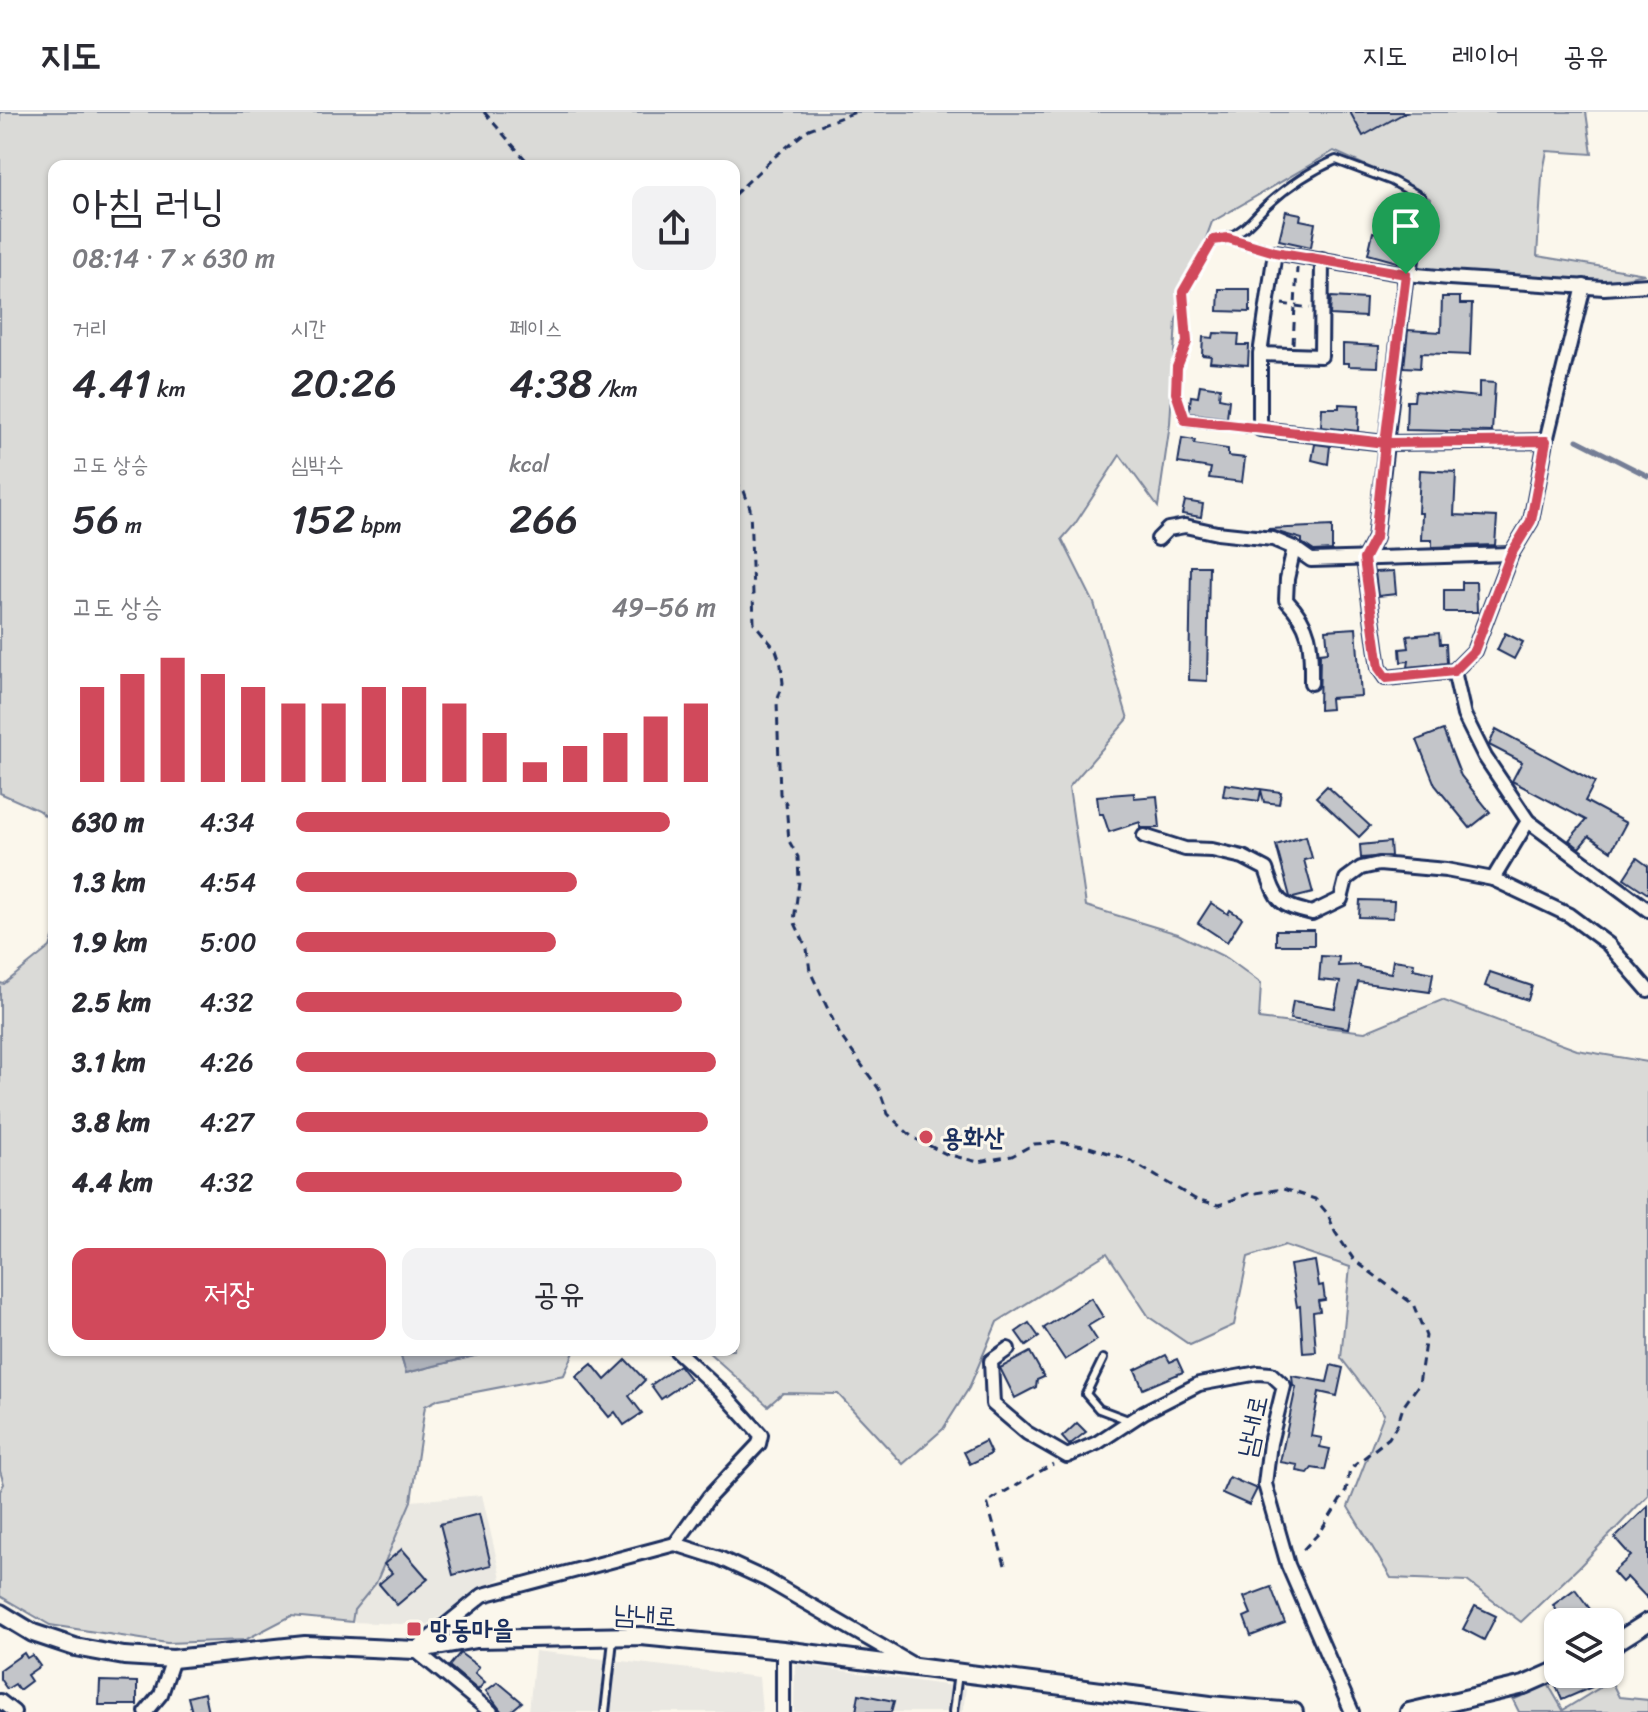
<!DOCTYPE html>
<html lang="ko">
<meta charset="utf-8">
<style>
:root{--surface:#fff;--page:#f2f2f3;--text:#2b2b33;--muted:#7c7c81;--line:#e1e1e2;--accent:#d1495b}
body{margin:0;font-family:Sriracha,"Poor Story",sans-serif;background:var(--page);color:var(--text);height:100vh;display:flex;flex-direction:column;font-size:30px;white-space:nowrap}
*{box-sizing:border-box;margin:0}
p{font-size:26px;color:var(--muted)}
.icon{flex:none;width:44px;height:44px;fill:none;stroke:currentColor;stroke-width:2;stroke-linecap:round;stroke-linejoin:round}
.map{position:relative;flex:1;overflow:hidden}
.side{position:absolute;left:48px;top:48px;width:692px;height:1196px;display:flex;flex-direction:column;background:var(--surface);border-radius:16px;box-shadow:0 2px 6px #0004}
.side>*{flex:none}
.buttons{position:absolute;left:1544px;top:1496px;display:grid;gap:16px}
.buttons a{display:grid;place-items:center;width:80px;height:80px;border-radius:16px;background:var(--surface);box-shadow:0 2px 6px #0004;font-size:40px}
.pin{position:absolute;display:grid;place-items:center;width:68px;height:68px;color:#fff;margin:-82px -34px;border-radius:50% 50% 50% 0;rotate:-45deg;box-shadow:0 0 8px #0007}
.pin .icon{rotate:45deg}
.round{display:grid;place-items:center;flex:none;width:84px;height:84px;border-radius:16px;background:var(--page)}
.summary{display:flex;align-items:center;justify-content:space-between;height:136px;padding:0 24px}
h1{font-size:44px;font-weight:600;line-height:60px}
.metrics{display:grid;grid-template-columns:repeat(3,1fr);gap:12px;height:136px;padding:8px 24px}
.metrics div{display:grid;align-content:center}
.metrics b{font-size:40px;font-weight:600}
.metrics small{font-size:22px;font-weight:400}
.metrics p{font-size:22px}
.chart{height:224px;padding:16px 24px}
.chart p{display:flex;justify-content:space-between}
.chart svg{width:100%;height:144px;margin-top:8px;stroke:var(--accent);stroke-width:6}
.primary-button{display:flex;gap:16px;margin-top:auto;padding:16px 24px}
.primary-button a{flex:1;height:92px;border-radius:16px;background:var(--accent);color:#fff;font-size:32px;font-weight:600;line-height:92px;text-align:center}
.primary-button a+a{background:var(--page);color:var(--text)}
ul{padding:0 24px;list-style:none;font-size:26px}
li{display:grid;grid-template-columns:128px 96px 1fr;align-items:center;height:60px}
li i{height:20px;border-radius:10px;background:var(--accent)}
header{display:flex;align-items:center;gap:48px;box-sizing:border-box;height:112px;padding:0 40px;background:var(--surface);border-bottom:2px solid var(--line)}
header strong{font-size:38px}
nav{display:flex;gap:44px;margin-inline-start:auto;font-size:28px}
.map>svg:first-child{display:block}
</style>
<header>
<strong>지도</strong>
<nav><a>지도</a><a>레이어</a><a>공유</a></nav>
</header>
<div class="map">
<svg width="1648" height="1600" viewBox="0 0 1648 1600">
<rect width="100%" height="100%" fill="#fbf7ec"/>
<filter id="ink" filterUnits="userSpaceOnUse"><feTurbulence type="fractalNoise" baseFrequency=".0125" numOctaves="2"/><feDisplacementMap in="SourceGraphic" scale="16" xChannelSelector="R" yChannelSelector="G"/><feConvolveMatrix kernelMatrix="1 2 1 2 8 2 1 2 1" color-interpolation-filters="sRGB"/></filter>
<g filter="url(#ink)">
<!-- built -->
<g fill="#eae8e2">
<polygon points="482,1383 501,1466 427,1513 352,1510 354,1499 376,1471 411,1389"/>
<polygon points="535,1539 759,1565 762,1600 529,1600"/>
<polygon points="795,1552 966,1576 963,1600 794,1600"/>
</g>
<!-- green -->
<g fill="#dadad7" stroke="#7a849a" stroke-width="2">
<polygon points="0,0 1586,0 1592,42 1547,39 1542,65 1537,144 1645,162 1604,170 1418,157 1430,87 1416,76 1334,39 1212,110 1176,208 1170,312 1158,395 1120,343 1075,412 1062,427 1094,491 1128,607 1069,675 1086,794 1178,822 1227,846 1261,871 1259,907 1365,920 1442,888 1577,938 1648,950 1648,1383 1579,1455 1521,1510 1467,1469 1391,1466 1348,1395 1384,1302 1341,1246 1350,1155 1285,1133 1248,1145 1234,1213 1190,1233 1149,1205 1107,1141 997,1210 969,1276 943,1317 903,1352 838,1282 783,1281 768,1294 706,1238 734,1238 734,54 54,54 54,711 38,698 0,681"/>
<polygon points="54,824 54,1238 399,1238 406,1261 498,1238 575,1238 564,1263 439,1287 425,1294 411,1389 376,1471 354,1498 352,1510 291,1504 245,1528 167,1531 50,1513 0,1484 0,1379 4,1372 0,1359 0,871 4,872 50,835"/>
<polygon points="1611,1569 1619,1585 1648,1588 1648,1600 1519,1600 1513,1588 1548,1572 1563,1598"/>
</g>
<!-- water -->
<polygon fill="#afb3bb" stroke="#747e96" stroke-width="2" points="399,1238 498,1238 406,1261"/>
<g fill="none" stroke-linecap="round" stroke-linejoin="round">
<!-- stream -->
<polyline stroke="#747e96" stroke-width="5" points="1577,328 1648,364"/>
</g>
<!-- building -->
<g fill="#c3c5c9" stroke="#1b2f5e" stroke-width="2">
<polygon points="1350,0 1406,0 1363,24"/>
<polygon points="1286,99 1301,102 1300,108 1315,111 1311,135 1279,128"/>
<polygon points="1373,120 1411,129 1408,153 1368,142"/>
<polygon points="1219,177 1250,177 1250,200 1218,199"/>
<polygon points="1331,185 1366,187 1365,205 1330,203"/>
<polygon points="1442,185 1460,185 1460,192 1472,192 1470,243 1421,241 1420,256 1404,255 1408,218 1441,220"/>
<polygon points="1214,221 1239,222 1238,233 1249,233 1248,253 1210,250 1211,244 1202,243 1203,225 1213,226"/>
<polygon points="1343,232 1379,234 1378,255 1349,254 1349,251 1343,251"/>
<polygon points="1479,270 1495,271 1492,320 1406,318 1407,289 1414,289 1415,279 1479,285"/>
<polygon points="1200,273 1220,276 1219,286 1229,288 1227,306 1189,301 1191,284 1198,285"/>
<polygon points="1339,292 1359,293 1358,319 1321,315 1322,296 1339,296"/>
<polygon points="1182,326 1195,328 1194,332 1228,337 1228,344 1245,346 1242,370 1209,366 1211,356 1178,351"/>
<polygon points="1315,332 1330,334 1328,352 1312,348"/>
<polygon points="1420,358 1456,360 1454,403 1497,405 1495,433 1432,435 1432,428 1421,428 1422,401 1418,401"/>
<polygon points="1185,389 1203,392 1201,405 1182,402"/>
<polygon points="1332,414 1332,438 1314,439 1302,431 1302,427 1267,417"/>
<polygon points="1191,454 1209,454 1207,569 1189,568"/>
<polygon points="1394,459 1396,482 1378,484 1375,460"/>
<polygon points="1462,470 1476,470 1477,500 1444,500 1444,478 1462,478"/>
<polygon points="1356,516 1361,584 1330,586 1331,597 1319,598 1320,541 1328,540 1326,518"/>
<polygon points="1439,521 1440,532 1446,532 1447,551 1408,555 1409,549 1401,550 1400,537 1409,536 1407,524"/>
<polygon points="1505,521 1523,530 1514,547 1497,538"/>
<polygon points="1496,617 1595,670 1585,689 1626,711 1611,739 1589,724 1579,736 1569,728 1586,708 1512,669 1522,650 1489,633"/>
<polygon points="1443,618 1461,664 1490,700 1470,716 1435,673 1417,628"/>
<polygon points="1225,672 1281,680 1279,692 1264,690 1261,678 1259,689 1223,684"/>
<polygon points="1327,674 1370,714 1359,725 1316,685"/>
<polygon points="1134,681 1134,686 1157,684 1160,716 1140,716 1140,710 1109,720 1103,702 1099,702 1097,684"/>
<polygon points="1306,724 1312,746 1304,748 1313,781 1293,786 1290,785 1276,733"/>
<polygon points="1390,730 1391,744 1361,746 1360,733"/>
<polygon points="1637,746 1648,754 1648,782 1624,766"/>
<polygon points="1360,788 1394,789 1393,806 1359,805"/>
<polygon points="1211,791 1228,802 1230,798 1242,806 1227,830 1198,811"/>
<rect x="1276" y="818" width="38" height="15"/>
<polygon points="1321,844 1339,845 1338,854 1359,853 1360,855 1391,861 1393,848 1414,851 1413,857 1433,861 1430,880 1358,870 1348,916 1290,907 1293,889 1335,896 1340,870 1319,868"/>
<polygon points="1490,860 1532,874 1528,888 1485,874"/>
<polygon points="1315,1149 1319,1174 1323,1173 1325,1188 1318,1189 1320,1199 1313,1200 1316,1240 1303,1241 1300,1194 1297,1195 1290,1153"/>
<polygon points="1091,1186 1103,1205 1088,1214 1097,1228 1065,1248 1044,1216"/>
<polygon points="1029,1211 1039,1225 1026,1234 1016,1220"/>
<polygon points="1030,1240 1044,1265 1037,1268 1036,1275 1015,1286 1000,1256"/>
<polygon points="1166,1243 1170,1250 1177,1247 1183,1260 1143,1277 1135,1258"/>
<polygon points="626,1248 645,1268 629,1284 642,1301 624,1313 615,1300 609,1305 576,1265 592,1252 605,1268"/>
<polygon points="679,1253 690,1267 661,1287 651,1273"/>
<polygon points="1331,1253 1343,1256 1337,1284 1319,1280 1311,1324 1322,1326 1320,1335 1330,1337 1325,1358 1312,1356 1308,1361 1297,1359 1298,1353 1280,1350 1296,1275 1293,1274 1292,1264 1327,1270"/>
<polygon points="1077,1311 1086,1320 1069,1333 1062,1325"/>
<polygon points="985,1329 991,1342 970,1352 964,1340"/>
<polygon points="1229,1365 1257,1377 1249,1393 1222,1381"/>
<polygon points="1648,1394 1648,1487 1627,1465 1622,1470 1613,1460 1631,1444 1615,1426"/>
<polygon points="479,1402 491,1453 453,1463 440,1412"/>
<polygon points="402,1437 428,1467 397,1493 379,1472 392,1461 384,1452"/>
<polygon points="1271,1475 1285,1511 1251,1524 1244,1505 1251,1502 1244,1485"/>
<polygon points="1575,1477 1593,1501 1581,1510 1565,1510 1553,1493"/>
<polygon points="1475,1494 1496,1504 1484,1528 1463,1517"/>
<polygon points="24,1541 27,1546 32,1543 40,1554 27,1563 31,1569 19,1578 15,1572 7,1577 0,1567 0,1558"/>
<polygon points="460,1541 479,1555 475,1561 485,1570 478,1578 449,1554"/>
<polygon points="1582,1562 1586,1562 1592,1575 1562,1588 1556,1574"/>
<polygon points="100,1569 137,1570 137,1593 99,1593"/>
<polygon points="498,1570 522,1590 510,1600 502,1600 486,1579"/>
<polygon points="204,1581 208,1600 192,1600 188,1585"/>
<polygon points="859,1582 894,1589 891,1600 856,1600"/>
</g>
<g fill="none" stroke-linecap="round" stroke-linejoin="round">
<defs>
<g id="service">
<path d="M 1228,126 C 1249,115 1251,108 1267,93 C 1288,74 1310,59 1336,48 L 1392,69 L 1421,85 L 1413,122 L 1418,128 L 1413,162"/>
<polyline points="1260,317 1185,308 1176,281 1177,255 1187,230 1183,180 1213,128 1228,126 1275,140"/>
<polyline points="1103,1247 1086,1282 1099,1297 1131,1309"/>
<polyline points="605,1600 613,1528"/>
<polyline points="953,1600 958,1561"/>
</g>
<g id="minor">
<polyline points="1406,162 1375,426 1364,447 1379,556 1386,566 1454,559"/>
<polyline points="1648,173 1604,176 1449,166 1406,162 1275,140 1260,242 1260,317 1385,331 1546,329 1531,409 1511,442 1474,539 1454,559 1464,603 1485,645 1528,709 1648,798"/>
<polyline points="1260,242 1321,244 1322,147"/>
<polyline points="1546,329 1584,174"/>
<polyline points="1158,427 1168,417 1185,414 1217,421 1273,427 1294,436 1311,448 1511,442"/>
<path d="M 1294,436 L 1287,467 L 1286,488 C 1313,516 1311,535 1311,571"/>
<path d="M 1144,724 L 1185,737 L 1212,738 L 1243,745 L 1266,757 C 1277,790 1278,793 1312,801 L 1341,787 L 1346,767 L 1361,756 L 1379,752 L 1446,758 L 1493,767 L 1569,803 L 1608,832 L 1648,878"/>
<polyline points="1493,767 1528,709"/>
<polyline points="1008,1237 991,1249 993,1292 1027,1321 1067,1344 1097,1331 1144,1300 1199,1272 1258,1261 1271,1262 1284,1274 1270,1331 1265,1372 1288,1453 1352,1600"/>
<polyline points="676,1238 727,1285 761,1323 759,1332 709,1385 675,1432 719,1446 767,1468 912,1552"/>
<polyline points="0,1589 14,1600"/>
<polyline points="146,1600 161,1582 173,1547"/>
<polyline points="491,1600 415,1538 483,1483 675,1432"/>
<polyline points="783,1600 783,1538"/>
</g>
<g id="tertiary">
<polyline points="0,1501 33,1521 75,1535 124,1544 173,1547 305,1533 415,1538 476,1527 641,1524 783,1538 1210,1593 1294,1600"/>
<polyline points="1610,1534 1648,1510"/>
<polyline points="1409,1600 1524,1573 1558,1558"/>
</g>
</defs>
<!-- service casing -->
<use href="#service" stroke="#1b2f5e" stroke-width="12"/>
<!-- minor casing -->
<use href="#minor" stroke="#1b2f5e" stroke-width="18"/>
<!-- tertiary casing -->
<use href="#tertiary" stroke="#1b2f5e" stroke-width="22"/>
<!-- path -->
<g stroke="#1b2f5e" stroke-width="3" stroke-dasharray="8 6" stroke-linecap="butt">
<polyline points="484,0 531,54"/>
<polyline points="734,83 773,46 809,17 856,0"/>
<polyline points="1282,192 1310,196"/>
<polyline points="1293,232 1297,156"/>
<polyline points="734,369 744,379 750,396 754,511 776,538 781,553 783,571 777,590 780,682 786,691 789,729 798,745 799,770 794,809 807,837 810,859 840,923 879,977 888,1002 912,1025 946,1042 978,1050 1012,1044 1034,1032 1059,1030 1089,1035 1127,1047 1195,1087 1219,1093 1248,1082 1283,1077 1315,1087 1328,1102 1335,1120 1354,1148 1413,1192 1426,1224 1419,1272 1403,1295 1398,1311 1389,1326 1350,1357 1346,1379 1321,1419 1300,1441"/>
<polyline points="1005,1453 987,1390 1053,1352"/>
</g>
<!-- service -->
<use href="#service" stroke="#fbf7ec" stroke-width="6"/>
<!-- minor -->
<use href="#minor" stroke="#fbf7ec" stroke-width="12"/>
<!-- tertiary -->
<use href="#tertiary" stroke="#fbf7ec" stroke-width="16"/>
</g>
</g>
<g fill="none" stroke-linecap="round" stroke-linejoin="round" filter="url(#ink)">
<defs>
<polyline id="route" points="1406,162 1275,140 1228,126 1213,128 1183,180 1187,230 1177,255 1176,281 1185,308 1385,331 1375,426 1364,447 1379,556 1386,566 1454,559 1474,539 1511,442 1531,409 1546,329 1385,331 1406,162"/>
</defs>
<!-- route casing -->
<use href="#route" stroke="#fff" stroke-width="16"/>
<!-- route -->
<use href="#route" stroke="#d1495b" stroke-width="10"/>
</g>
<!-- markers -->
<g fill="#d1495b" stroke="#fbf7ec" stroke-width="3">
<circle cx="926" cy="1025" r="8"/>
<rect x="406" y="1509" width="16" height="16" rx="4"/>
</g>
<g text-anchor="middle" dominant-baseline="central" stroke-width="6" stroke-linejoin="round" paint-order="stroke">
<!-- poi labels -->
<g font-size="26" font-weight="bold" fill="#1b2f5e" stroke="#fbf7ec" text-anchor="start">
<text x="942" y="1025">용화산</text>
<text x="430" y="1517">망동마을</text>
</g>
<!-- street labels -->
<g font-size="26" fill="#1b2f5e" stroke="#fbf7ec">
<text transform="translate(1252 1314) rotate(-78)">남내로</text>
<text transform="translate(645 1503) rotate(3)">남내로</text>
</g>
</g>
</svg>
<div class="buttons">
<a><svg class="icon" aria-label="layers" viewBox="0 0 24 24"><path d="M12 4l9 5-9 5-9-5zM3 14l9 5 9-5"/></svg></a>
</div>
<div class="pin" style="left:1406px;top:162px;background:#1e9e55"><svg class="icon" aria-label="arrive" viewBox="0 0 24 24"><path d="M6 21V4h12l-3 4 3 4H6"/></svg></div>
<section class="side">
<div class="summary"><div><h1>아침 러닝</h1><p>08:14 · 7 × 630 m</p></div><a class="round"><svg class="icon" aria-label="share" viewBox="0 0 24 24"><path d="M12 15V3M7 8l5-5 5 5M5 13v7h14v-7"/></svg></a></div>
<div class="metrics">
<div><p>거리</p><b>4.41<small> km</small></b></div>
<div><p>시간</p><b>20:26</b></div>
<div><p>페이스</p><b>4:38<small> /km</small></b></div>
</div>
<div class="metrics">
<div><p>고도 상승</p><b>56<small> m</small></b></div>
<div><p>심박수</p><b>152<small> bpm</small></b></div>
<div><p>kcal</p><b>266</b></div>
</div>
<div class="chart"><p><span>고도 상승</span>49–56 m</p>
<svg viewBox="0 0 160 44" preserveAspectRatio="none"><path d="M5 44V15M15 44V11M25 44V6M35 44V11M45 44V15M55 44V20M65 44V20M75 44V15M85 44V15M95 44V20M105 44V29M115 44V38M125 44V33M135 44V29M145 44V24M155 44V20"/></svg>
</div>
<ul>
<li><b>630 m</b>4:34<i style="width:89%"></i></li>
<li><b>1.3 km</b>4:54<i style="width:67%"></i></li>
<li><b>1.9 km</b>5:00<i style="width:62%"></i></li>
<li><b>2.5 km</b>4:32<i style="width:92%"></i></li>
<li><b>3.1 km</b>4:26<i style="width:100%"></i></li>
<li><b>3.8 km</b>4:27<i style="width:98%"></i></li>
<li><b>4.4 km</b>4:32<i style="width:92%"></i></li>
</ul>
<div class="primary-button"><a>저장</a><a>공유</a></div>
</section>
</div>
